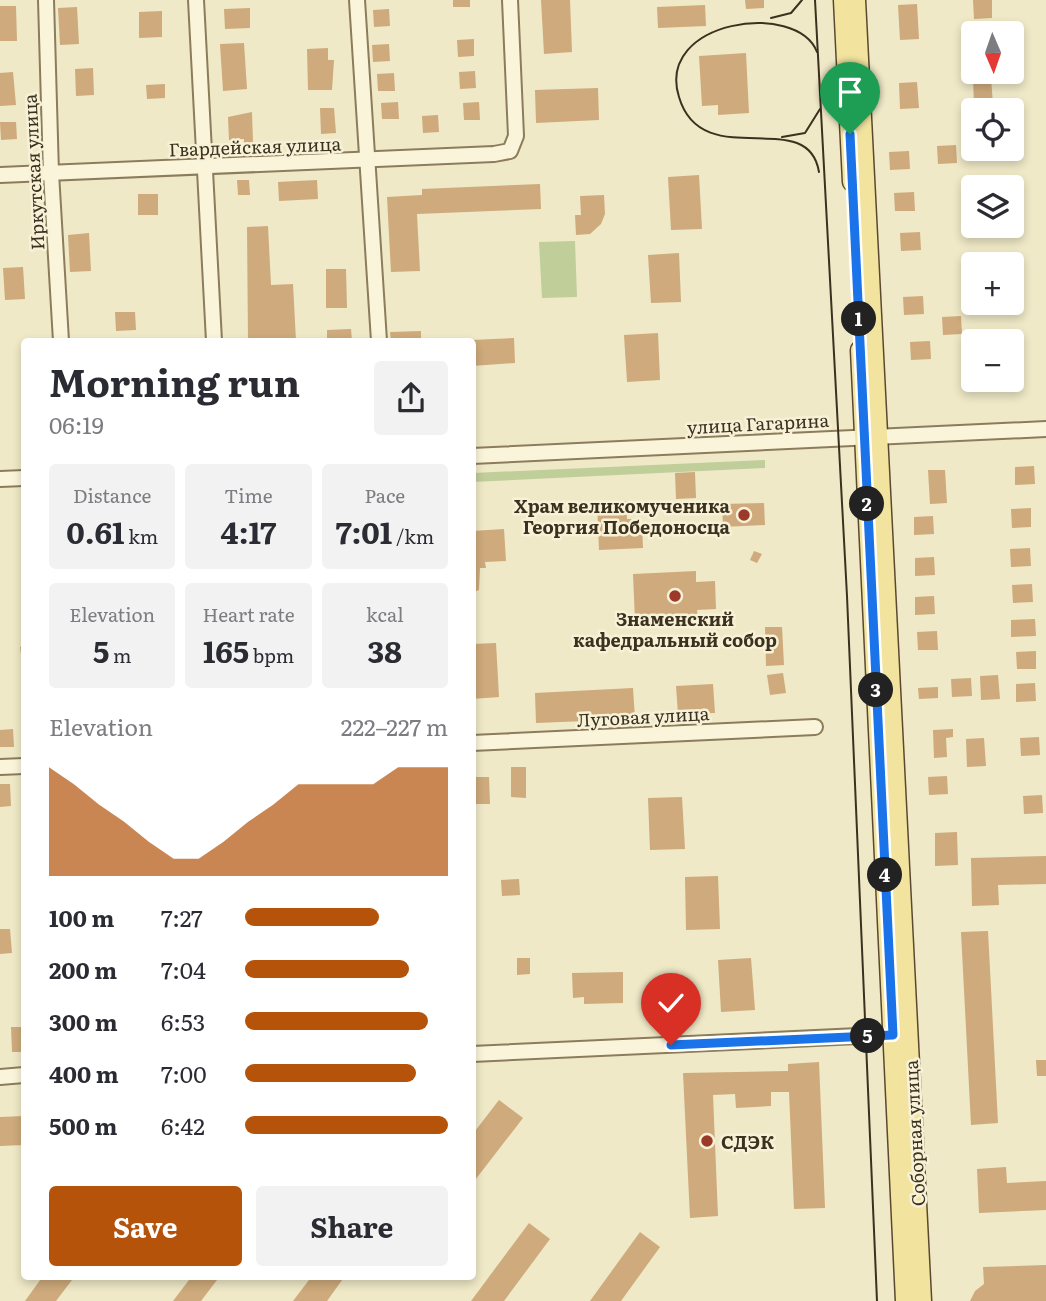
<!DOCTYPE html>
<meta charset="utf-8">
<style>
:root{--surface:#fff;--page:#f2f2f3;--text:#2b2b33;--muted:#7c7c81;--accent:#b45309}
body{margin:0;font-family:Literata,serif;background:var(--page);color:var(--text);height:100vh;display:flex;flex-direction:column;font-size:26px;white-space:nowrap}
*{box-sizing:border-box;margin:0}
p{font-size:23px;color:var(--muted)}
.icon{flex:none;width:38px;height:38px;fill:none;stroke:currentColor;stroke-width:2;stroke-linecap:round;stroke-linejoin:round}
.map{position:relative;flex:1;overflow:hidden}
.side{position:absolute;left:21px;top:338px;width:455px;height:942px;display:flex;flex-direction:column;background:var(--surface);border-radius:7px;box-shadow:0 4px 10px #0003}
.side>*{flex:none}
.needle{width:46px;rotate:178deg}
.tools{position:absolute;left:961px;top:21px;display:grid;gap:14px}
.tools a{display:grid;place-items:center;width:63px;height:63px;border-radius:7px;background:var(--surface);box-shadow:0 4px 10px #0003;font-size:35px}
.pin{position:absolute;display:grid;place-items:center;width:60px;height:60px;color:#fff;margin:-72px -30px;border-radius:50% 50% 50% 0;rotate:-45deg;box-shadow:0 0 7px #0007}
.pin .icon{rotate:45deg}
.km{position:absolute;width:35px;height:35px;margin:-18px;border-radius:50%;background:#222;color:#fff;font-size:19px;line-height:35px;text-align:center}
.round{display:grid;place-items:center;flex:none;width:74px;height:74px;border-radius:7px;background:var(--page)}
.headline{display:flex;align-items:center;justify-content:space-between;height:119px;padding:0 28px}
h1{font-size:38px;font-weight:700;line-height:52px}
.figures{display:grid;grid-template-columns:repeat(3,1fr);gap:10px;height:119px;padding:7px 28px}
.figures div{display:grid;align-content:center;border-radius:7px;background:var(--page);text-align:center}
.figures b{font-size:30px;font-weight:700}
.figures small{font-size:19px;font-weight:400}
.figures p{font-size:19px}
.chart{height:196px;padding:14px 28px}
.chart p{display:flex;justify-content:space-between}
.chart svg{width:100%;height:126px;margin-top:7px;fill:var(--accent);opacity:.7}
.button{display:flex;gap:14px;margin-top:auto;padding:14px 28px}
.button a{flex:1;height:80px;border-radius:7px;background:var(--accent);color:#fff;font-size:28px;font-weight:700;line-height:80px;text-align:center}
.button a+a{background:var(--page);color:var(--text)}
ul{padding:0 28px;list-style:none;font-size:23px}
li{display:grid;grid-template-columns:112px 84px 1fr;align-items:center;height:52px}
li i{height:18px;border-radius:9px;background:var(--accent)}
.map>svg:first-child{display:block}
</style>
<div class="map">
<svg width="1046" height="1301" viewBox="0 0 1046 1301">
<rect width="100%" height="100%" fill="#efe9c7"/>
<!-- green -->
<g fill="#c0ce9a">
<polygon points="575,241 577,297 542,298 539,242"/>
<polygon points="765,460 765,468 473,482 473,473"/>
</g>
<!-- building -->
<g fill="#ceaa7c">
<rect x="453" y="0" width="17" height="7"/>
<polygon points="541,0 570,0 572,52 544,54"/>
<polygon points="745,0 764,0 764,8 746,9"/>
<polygon points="973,0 992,0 992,18 974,19"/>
<polygon points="917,4 919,39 900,40 898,5"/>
<polygon points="705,5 706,26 658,28 657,7"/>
<polygon points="0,6 16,6 17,41 0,41"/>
<polygon points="77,7 79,44 60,45 58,8"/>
<polygon points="250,8 250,28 225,29 224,9"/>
<polygon points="389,9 390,26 374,27 373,10"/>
<polygon points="162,11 162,37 139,38 139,12"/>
<polygon points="474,39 474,56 458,57 457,40"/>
<polygon points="244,43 247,89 223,91 220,44"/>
<polygon points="389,44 390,61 373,62 372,45"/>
<polygon points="328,48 328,60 334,60 332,90 308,90 307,49"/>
<polygon points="746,53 749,113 718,115 718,105 702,106 699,56"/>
<polygon points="93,68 94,95 76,96 75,69"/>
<polygon points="475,71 476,88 460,89 459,72"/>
<polygon points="13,72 16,105 0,106 0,73"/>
<polygon points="394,73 395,91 378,91 377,74"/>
<polygon points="991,78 993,104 974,105 973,79"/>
<polygon points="917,82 919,108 900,109 899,83"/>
<polygon points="165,84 165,98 147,99 146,85"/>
<polygon points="598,88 599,120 536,123 535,90"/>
<polygon points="398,102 399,119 382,119 381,103"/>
<polygon points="479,102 480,120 464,120 463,103"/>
<polygon points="320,108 334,108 336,133 321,134"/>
<polygon points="252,112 253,143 244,144 244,139 229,140 228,117"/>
<polygon points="438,115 439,132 423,133 422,116"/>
<polygon points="0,122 16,122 17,139 1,140"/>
<polygon points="956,145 957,163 938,164 937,146"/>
<polygon points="984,149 1004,149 1005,160 985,161"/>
<polygon points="909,151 910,169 890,170 889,152"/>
<polygon points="699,175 702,229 671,230 668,177"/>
<polygon points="237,180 249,180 250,195 238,195"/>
<polygon points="317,180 318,199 279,201 278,182"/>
<polygon points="540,184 541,209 417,214 420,271 391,272 387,197 422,195 422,189"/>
<polygon points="914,192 915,211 895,211 894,193"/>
<rect x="138" y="194" width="20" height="21"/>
<polygon points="604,195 605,214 601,224 590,234 576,235 575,215 581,215 580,196"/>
<polygon points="268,226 271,285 293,284 296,341 248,341 247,227"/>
<polygon points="920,232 921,250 901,251 900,233"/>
<polygon points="89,233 91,271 70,272 68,235"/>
<polygon points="679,253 681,302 651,303 648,255"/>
<polygon points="1012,255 1013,264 990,264 990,256"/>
<polygon points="23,267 25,299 5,300 3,268"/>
<polygon points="326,269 346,269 347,308 326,308"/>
<polygon points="923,296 924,314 904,315 903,297"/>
<polygon points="115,312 135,312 136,330 116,331"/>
<polygon points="961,316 962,334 943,335 942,317"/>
<polygon points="351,329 352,341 327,341 327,330"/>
<polygon points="421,331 421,341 391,341 390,332"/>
<polygon points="658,333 660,380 627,382 624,335"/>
<polygon points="514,338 515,363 472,366 472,340"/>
<polygon points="930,341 931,359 911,360 910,342"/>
<polygon points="1012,345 1014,345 1015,363 1012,364"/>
<polygon points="1034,466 1035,484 1015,485 1015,467"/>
<polygon points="928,470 945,470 947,503 930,504"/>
<polygon points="695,472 696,498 676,499 675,473"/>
<polygon points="626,501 627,519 633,519 633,525 642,525 643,548 599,550 597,502"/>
<polygon points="764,503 765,525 723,527 722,504"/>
<polygon points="1031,508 1031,527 1012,528 1011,509"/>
<polygon points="933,516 934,534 914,535 914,517"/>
<polygon points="504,529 506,561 485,562 486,568 480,568 479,590 472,593 472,531"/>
<polygon points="1030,548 1031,566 1011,567 1010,549"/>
<polygon points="754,551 762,554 757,563 750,560"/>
<polygon points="934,557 935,575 915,576 915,558"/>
<polygon points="696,571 696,582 715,581 716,609 697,610 698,618 635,621 633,574"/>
<polygon points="1032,584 1033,602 1013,603 1012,585"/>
<polygon points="934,596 935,614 915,615 915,597"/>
<polygon points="1035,619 1036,636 1011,637 1011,620"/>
<polygon points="765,627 782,627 784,665 766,666"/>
<polygon points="937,631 938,650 918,650 917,632"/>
<polygon points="496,643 499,697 472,699 472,644"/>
<polygon points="24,646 24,668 23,668 20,647"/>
<polygon points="1036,651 1036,669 1017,669 1016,652"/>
<polygon points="783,673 786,693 770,695 767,675"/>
<polygon points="998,675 1000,699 981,700 980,676"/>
<polygon points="971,678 972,696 952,697 951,679"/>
<polygon points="1035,683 1036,701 1016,702 1016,684"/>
<polygon points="713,684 715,713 678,714 676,686"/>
<polygon points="938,687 938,698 919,699 918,688"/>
<polygon points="633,688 635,719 536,723 535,693"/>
<polygon points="13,729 14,747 0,747 0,730"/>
<polygon points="953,729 953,737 946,738 947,757 934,758 933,730"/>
<polygon points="1039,737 1040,755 1021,756 1020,738"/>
<polygon points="984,738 986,766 967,767 966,739"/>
<polygon points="511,767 526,767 526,798 511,797"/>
<polygon points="947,776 948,794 929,795 928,777"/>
<polygon points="472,777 489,777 490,804 472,804"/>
<polygon points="0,784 10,784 11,806 0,807"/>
<polygon points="1042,795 1043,813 1024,814 1023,796"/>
<polygon points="682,797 685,849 650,850 648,798"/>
<polygon points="957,832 958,865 935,866 935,833"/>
<polygon points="1046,856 1046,884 998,885 999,905 972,906 971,858"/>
<polygon points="718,876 720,929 686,930 685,877"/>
<polygon points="519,879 520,895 502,896 501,880"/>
<polygon points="0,929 10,929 12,953 0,954"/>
<polygon points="988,931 998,1123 971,1125 961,932"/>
<polygon points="517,958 530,958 530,974 517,975"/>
<polygon points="751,958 755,1010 721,1012 718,960"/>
<polygon points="623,972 623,1003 584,1004 584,997 573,998 572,973"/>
<polygon points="472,1008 475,1008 476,1024 472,1024"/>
<polygon points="11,1027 24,1027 24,1052 12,1052"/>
<polygon points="1036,1060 1046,1060 1046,1076 1037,1076"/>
<polygon points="819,1062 825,1208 794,1209 789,1092 771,1092 771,1106 736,1108 735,1094 713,1095 718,1216 690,1218 683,1073 788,1071 788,1064"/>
<polygon points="499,1100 523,1118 472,1184 472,1135"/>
<polygon points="24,1116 24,1145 0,1146 0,1117"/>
<polygon points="1006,1167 1007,1183 1046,1181 1046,1210 979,1213 977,1169"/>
<polygon points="529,1223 550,1239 504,1301 471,1301"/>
<polygon points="640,1232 660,1247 621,1301 590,1301"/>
<polygon points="1046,1265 1046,1301 970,1301 975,1291 984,1284 983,1267"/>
<polygon points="43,1276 75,1276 56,1301 25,1301"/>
<polygon points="192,1276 220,1276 201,1301 173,1301"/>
<polygon points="312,1276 345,1276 327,1301 293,1301"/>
</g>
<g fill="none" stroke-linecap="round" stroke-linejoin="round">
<defs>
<g id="minor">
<polyline points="46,0 51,173 61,341"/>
<polyline points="196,0 214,341"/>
<polyline points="357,0 379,341"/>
<polyline points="0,175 494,154 510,151 516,136 510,0"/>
<polyline points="472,456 1046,429"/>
<polyline points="0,479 24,478"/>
<polyline points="472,743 815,727"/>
<polyline points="0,767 24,766"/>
<polyline points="472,1054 901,1034"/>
<polyline points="0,1077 24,1075"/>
</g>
<g id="major">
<polyline points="843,0 852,182"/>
<polyline points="856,0 922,1301"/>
<polyline points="860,350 905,1301"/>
</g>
</defs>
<!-- minor casing -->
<use href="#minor" stroke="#8c7c5b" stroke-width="18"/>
<!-- major casing -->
<use href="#major" stroke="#5a4930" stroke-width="21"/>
<!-- minor -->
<use href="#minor" stroke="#faf5da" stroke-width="14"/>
<!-- major -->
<use href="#major" stroke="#f2e49f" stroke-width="18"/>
<!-- tram -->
<g stroke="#3c311f" stroke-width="2">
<polyline points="815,0 847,596 877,1301"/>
<polyline points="771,18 791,13 802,0"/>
<path d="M 817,52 C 797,0 655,20 679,97 C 702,175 808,104 819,172"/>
<polyline points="782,137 805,133 820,109"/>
</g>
</g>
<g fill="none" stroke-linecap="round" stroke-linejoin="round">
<defs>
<polyline id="route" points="671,1045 893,1035 850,134"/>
</defs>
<!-- route casing -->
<use href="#route" stroke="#fff" stroke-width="14"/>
<!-- route -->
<use href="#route" stroke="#1a73e8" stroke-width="9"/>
</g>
<!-- markers -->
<g fill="#9c3a2a" stroke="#f7f2d7" stroke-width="2.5">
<circle cx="744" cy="515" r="7"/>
<circle cx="675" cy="596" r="7"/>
<circle cx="707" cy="1141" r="7"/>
</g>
<g text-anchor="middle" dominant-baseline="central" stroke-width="5" stroke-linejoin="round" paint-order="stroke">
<!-- street labels -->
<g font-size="18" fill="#3c311f" stroke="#f7f2d7">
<text transform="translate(255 146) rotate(-2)">Гвардейская улица</text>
<text transform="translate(33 172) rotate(-93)">Иркутская улица</text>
<text transform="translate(758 423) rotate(-3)">улица Гагарина</text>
<text transform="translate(643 716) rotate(-3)">Луговая улица</text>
<text transform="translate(914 1133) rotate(-93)">Соборная улица</text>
</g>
<!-- poi labels -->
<g font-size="18" font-weight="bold" fill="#3c311f" stroke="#f7f2d7" text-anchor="end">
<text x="730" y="505">Храм великомученика<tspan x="730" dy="21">Георгия Победоносца</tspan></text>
<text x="675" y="618" text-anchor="middle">Знаменский<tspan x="675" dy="21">кафедральный собор</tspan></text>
<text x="721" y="1141" text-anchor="start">СДЭК</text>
</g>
</g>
</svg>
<div class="tools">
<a><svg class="needle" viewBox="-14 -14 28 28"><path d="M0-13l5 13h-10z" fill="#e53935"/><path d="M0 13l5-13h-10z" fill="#7c7c81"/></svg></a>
<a><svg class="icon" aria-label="locate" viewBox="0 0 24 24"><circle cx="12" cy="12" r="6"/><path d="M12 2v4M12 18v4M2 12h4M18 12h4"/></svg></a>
<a><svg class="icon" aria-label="layers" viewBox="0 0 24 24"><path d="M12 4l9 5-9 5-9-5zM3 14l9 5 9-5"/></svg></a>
<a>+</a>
<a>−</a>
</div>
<div class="pin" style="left:850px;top:134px;background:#1e9e55"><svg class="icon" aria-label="arrive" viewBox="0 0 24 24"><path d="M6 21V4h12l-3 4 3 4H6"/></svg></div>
<div class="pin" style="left:671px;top:1045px;background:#d93025"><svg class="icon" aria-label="check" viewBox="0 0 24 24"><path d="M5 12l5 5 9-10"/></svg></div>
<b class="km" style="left:859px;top:319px">1</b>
<b class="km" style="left:867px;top:504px">2</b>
<b class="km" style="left:876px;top:690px">3</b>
<b class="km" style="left:885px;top:875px">4</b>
<b class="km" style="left:868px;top:1036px">5</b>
<section class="side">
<div class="headline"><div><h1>Morning run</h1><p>06:19</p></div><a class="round"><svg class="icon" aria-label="share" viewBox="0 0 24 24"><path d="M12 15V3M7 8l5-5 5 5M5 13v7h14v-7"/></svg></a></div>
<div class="figures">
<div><p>Distance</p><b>0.61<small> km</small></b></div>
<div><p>Time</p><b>4:17</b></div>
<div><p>Pace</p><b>7:01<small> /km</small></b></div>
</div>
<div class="figures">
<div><p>Elevation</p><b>5<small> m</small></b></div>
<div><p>Heart rate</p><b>165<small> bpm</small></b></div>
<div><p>kcal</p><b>38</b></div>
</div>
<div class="chart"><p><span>Elevation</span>222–227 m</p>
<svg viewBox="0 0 160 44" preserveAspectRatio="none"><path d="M0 44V6L10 12L20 19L30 25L40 32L50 38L60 38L70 32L80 25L90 19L100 12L110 12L120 12L130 12L140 6L150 6L160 6V44z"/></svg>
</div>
<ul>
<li><b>100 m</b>7:27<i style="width:66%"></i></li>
<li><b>200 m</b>7:04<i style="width:81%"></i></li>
<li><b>300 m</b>6:53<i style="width:90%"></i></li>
<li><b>400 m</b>7:00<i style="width:84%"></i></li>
<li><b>500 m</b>6:42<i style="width:100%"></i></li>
</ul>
<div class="button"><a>Save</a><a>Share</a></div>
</section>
</div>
